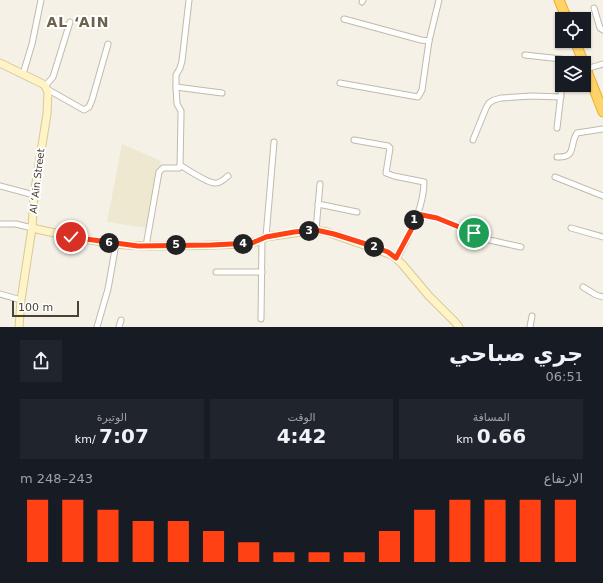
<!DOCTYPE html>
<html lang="ar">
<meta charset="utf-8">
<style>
:root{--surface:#171b24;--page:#20242c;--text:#f1f3f6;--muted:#9ea1a6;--accent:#ff4114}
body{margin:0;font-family:"DejaVu Sans","Noto Naskh Arabic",sans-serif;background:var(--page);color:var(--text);direction:rtl;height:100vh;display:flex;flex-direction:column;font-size:15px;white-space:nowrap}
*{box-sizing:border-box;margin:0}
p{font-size:13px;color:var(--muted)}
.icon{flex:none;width:22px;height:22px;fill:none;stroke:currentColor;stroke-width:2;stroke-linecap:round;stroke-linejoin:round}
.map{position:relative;height:327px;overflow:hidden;direction:ltr}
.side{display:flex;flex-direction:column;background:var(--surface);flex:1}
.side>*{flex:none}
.buttons{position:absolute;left:555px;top:12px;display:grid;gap:8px}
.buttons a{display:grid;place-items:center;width:36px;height:36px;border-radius:0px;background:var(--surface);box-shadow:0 1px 3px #0004;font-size:20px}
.scale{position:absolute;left:12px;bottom:10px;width:67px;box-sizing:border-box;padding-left:4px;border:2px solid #494235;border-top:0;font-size:11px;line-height:14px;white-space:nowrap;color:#494235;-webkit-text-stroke:3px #fff;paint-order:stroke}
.pin{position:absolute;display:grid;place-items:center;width:34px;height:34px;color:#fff;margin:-17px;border:2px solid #fff;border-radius:50%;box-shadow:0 1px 4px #0007}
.km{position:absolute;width:20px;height:20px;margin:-10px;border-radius:50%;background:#222;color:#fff;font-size:11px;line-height:20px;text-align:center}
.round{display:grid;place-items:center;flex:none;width:42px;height:42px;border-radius:0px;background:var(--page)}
.summary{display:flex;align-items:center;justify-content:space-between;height:68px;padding:0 20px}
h1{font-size:22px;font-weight:700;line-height:30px}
.stats{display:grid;grid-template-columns:repeat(3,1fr);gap:6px;height:68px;padding:4px 20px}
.stats div{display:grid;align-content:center;border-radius:0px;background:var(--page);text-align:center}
.stats b{font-size:20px;font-weight:700}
.stats small{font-size:11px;font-weight:400}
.stats p{font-size:11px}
.chart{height:112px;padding:8px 20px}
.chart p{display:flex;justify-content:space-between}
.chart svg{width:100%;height:72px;margin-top:4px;stroke:var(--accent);stroke-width:6}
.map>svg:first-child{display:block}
</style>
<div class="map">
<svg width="603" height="327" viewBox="0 0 603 327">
<rect width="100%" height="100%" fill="#f5f1e7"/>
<!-- education -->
<polygon fill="#efe8d0" points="122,144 161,161 148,228 107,222"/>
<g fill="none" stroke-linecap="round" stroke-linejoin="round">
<defs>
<g id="street">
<polyline points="362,2 363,0"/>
<polyline points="594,8 600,28 603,30"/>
<polyline points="344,19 421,40 429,41"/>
<polyline points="525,55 561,59 563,60 564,63"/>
<polyline points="586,69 603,64"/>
<polyline points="23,74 32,44 41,0"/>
<polyline points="340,83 418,97 422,90 429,41 439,0"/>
<polyline points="45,86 53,77 70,22"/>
<polyline points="176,87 222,93"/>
<polyline points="47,89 84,110 89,107 92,100 108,44"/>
<polyline points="557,128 562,85"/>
<path d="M 354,140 L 388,146 L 390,148 L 386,173 L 394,176 L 424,182 C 424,207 409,237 397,258"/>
<polyline points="473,140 486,108 489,103 494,100 501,98 532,96 561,97"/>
<path d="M 557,157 C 577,158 569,145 577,133 L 603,129"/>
<path d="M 180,165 C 188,170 206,182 214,183 C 220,184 224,179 228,176"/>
<polyline points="555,177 603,196"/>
<polyline points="0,186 34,195"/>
<polyline points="318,204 357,212"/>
<polyline points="417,214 437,218 474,233 485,239 521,247"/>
<polyline points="0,224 16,224 32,228"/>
<polyline points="571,228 603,237"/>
<polyline points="316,230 320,184"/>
<polyline points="266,237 274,142"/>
<polyline points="146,246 159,172 163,168 179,168 180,167 181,115 181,111 177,104 176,87 176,75 180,68 182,61 189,0"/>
<polyline points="216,272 262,272"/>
<polyline points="583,287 596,295 603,297"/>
<polyline points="0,294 21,300"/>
<polyline points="261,319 262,239"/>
<polyline points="97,327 108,289 116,244"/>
<polyline points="119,327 121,320"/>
<polyline points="530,327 532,316"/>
</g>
<g id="secondary">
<polyline points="0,63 43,84 45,86 48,92 47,114 34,195 32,228 21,300 19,327"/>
<path d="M 32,228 C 63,235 94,242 126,245 C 164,248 204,245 242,244 L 256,242 L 266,237 L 294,233 L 316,230 L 327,232 L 392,255 L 402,264 L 429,296 L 455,322 L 459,327"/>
</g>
<g id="highway">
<polyline points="559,0 567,19"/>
<polyline points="575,41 603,112"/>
</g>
</defs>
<!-- street casing -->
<use href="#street" stroke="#c2baa9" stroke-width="7"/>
<!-- secondary casing -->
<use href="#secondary" stroke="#d9c993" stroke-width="9"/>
<!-- highway casing -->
<use href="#highway" stroke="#ecad2a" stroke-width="11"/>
<!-- street -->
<use href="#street" stroke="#fff" stroke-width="5"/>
<!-- secondary -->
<use href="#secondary" stroke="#fff4c7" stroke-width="7"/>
<!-- highway -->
<use href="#highway" stroke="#ffd368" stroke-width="9"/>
</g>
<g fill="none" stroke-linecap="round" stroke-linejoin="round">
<defs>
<polyline id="route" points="71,237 138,246 211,245 252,243 266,237 294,232 316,230 334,234 369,245 388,252 396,258 411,230 417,214 437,218 474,233"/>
</defs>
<!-- route casing -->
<use href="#route" stroke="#fff" stroke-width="8"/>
<!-- route -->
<use href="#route" stroke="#ff4114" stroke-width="5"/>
</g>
<g text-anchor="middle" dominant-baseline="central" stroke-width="4" stroke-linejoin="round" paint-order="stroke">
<!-- street labels -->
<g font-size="10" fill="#494235" stroke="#fff">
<text transform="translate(37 181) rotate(-83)">Al ‘Ain Street</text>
</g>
<!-- district labels -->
<g font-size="14" font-weight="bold" letter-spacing="1" fill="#6d614b" stroke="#fff">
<text x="78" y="22">AL ‘AIN</text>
</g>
</g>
</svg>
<div class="buttons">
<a><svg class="icon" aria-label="locate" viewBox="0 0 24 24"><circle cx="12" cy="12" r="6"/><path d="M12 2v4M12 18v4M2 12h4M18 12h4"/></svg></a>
<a><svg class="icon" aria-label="layers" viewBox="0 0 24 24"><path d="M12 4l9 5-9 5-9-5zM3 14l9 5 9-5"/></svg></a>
</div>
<div class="scale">100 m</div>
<div class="pin" style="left:474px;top:233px;background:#1e9e55"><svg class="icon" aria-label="arrive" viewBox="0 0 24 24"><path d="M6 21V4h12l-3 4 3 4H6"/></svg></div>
<div class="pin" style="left:71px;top:237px;background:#d93025"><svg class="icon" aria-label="check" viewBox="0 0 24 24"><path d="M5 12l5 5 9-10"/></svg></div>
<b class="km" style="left:414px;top:220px">1</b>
<b class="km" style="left:374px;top:247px">2</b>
<b class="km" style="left:309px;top:231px">3</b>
<b class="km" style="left:243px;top:244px">4</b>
<b class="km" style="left:176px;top:245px">5</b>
<b class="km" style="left:109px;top:243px">6</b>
</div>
<section class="side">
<div class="summary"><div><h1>جري صباحي</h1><p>06:51</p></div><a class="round"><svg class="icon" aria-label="share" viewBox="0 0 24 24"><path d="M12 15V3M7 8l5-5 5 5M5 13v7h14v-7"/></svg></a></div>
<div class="stats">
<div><p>المسافة</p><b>0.66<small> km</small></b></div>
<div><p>الوقت</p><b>4:42</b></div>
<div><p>الوتيرة</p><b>7:07<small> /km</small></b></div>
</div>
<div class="chart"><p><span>الارتفاع</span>243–248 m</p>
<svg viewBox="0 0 160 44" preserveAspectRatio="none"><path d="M5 44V6M15 44V6M25 44V12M35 44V19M45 44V19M55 44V25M65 44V32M75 44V38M85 44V38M95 44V38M105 44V25M115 44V12M125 44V6M135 44V6M145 44V6M155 44V6"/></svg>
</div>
</section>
